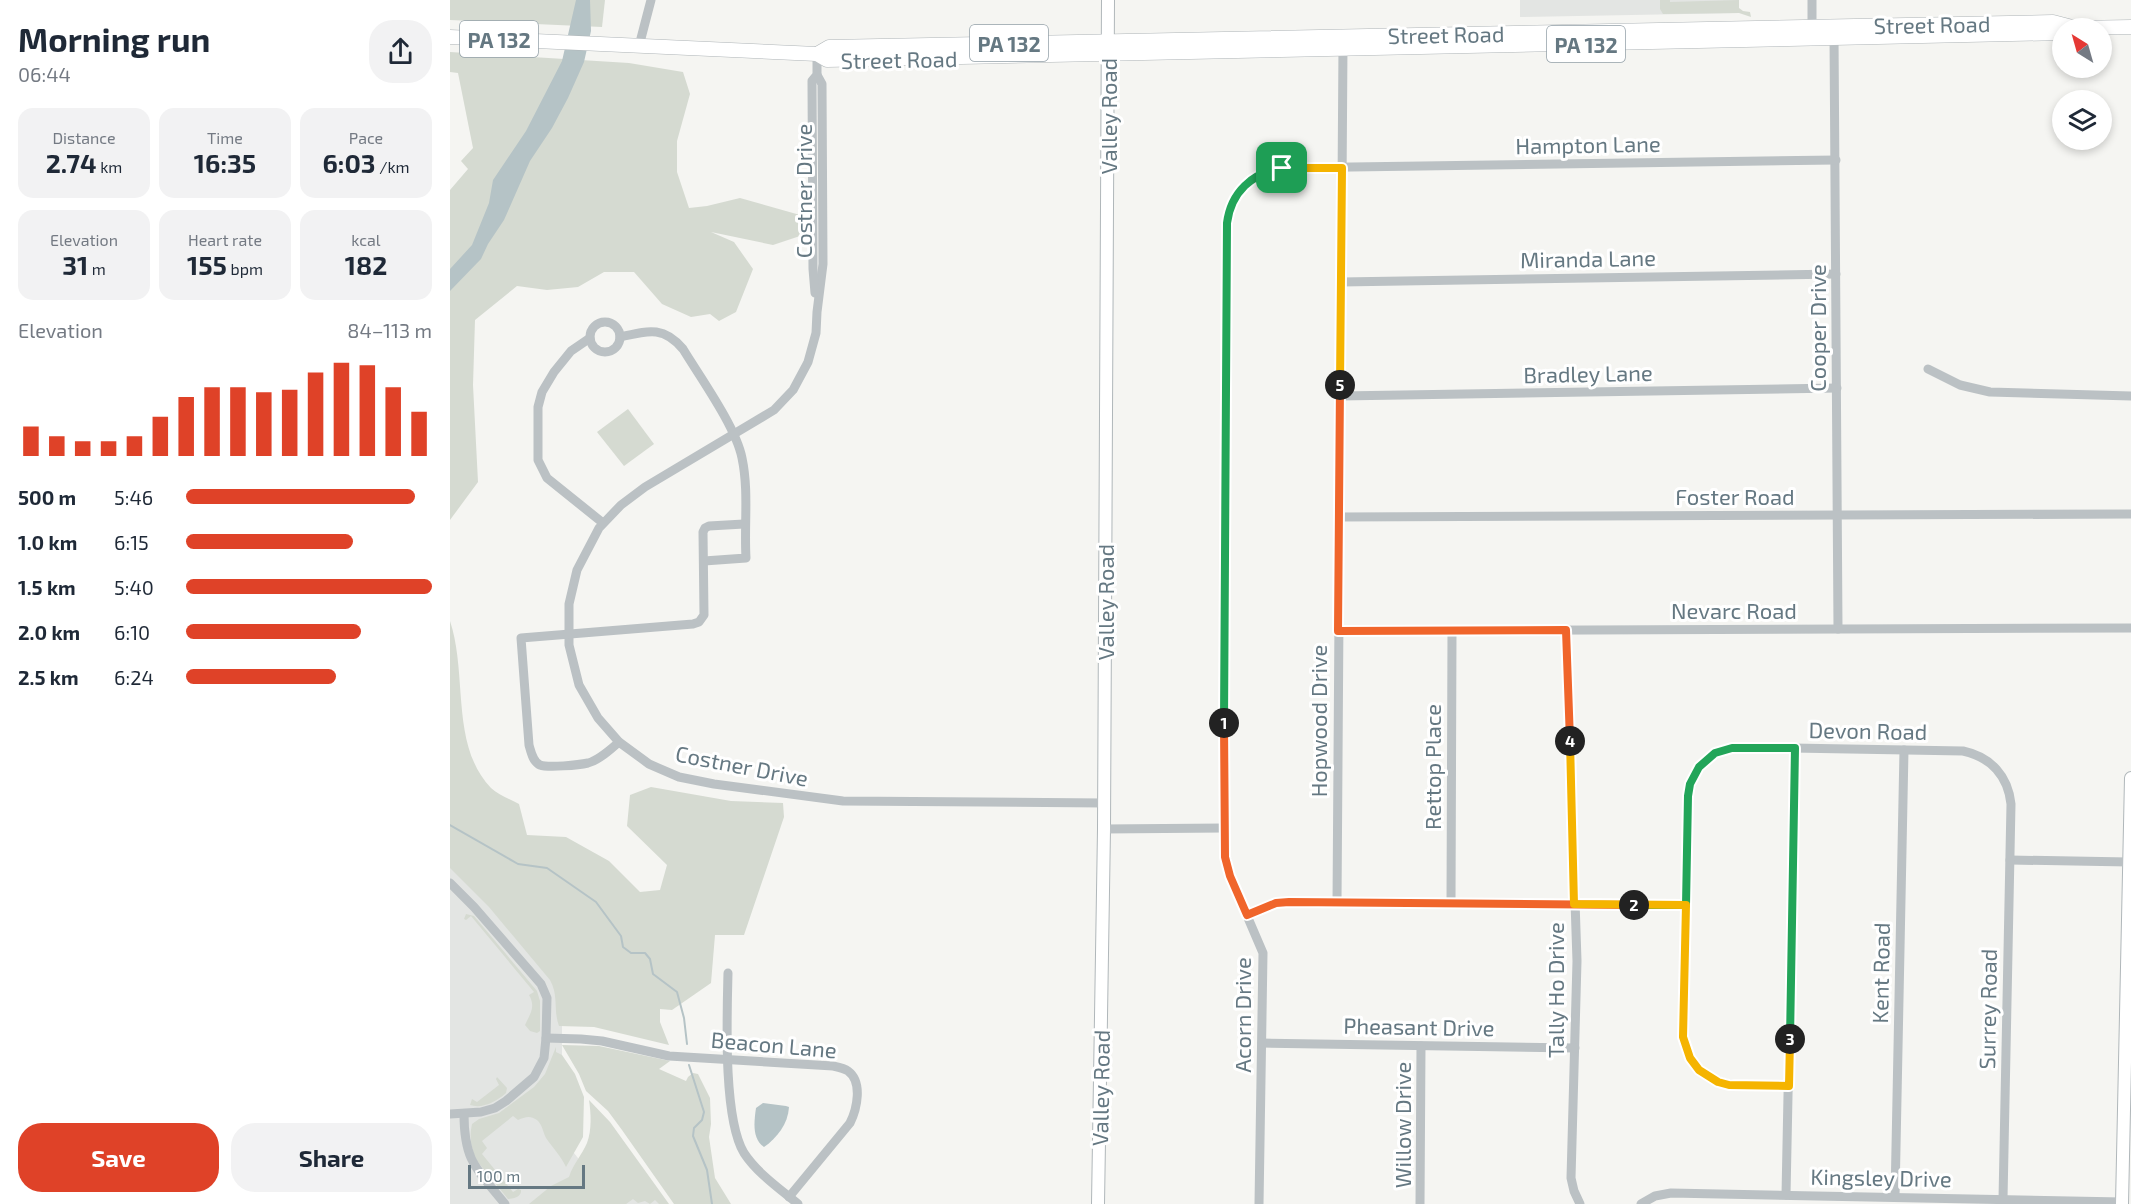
<!DOCTYPE html>
<meta charset="utf-8">
<style>
:root{--surface:#fff;--page:#f2f2f3;--text:#1f2937;--muted:#747a83;--accent:#df4228}
body{margin:0;font-family:"Exo 2",sans-serif;background:var(--page);color:var(--text);height:100vh;display:flex;flex-direction:column;font-size:22px;white-space:nowrap}
*{box-sizing:border-box;margin:0}
p{font-size:20px;color:var(--muted)}
.icon{flex:none;width:33px;height:33px;fill:none;stroke:currentColor;stroke-width:2;stroke-linecap:round;stroke-linejoin:round}
.map{position:relative;flex:1;overflow:hidden}
.panel{display:flex;flex-direction:column;background:var(--surface);width:450px}
.panel>*{flex:none}
.needle{width:39px;rotate:323deg}
.tools{position:absolute;left:1602px;top:18px;display:grid;gap:12px}
.tools a{display:grid;place-items:center;width:60px;height:60px;border-radius:50%;background:var(--surface);box-shadow:0 3px 9px #0003;font-size:30px}
.scale{position:absolute;left:18px;bottom:15px;width:117px;box-sizing:border-box;padding-left:6px;border:3px solid #657882;border-top:0;font-size:16px;line-height:21px;white-space:nowrap;color:#657882;-webkit-text-stroke:4px #fff;paint-order:stroke}
.pin{position:absolute;display:grid;place-items:center;width:51px;height:51px;color:#fff;margin:-26px;border-radius:12px;box-shadow:0 3px 9px #0006}
.km{position:absolute;width:30px;height:30px;margin:-15px;border-radius:50%;background:#222;color:#fff;font-size:16px;line-height:30px;text-align:center}
.round{display:grid;place-items:center;flex:none;width:63px;height:63px;border-radius:24px;background:var(--page)}
.headline{display:flex;align-items:center;justify-content:space-between;height:102px;padding:0 18px}
h1{font-size:33px;font-weight:700;line-height:45px}
.metrics{display:grid;grid-template-columns:repeat(3,1fr);gap:9px;height:102px;padding:6px 18px}
.metrics div{display:grid;align-content:center;border-radius:15px;background:var(--page);text-align:center}
.metrics b{font-size:26px;font-weight:700}
.metrics small{font-size:16px;font-weight:400}
.metrics p{font-size:16px}
.chart{height:168px;padding:12px 18px}
.chart p{display:flex;justify-content:space-between}
.chart svg{width:100%;height:108px;margin-top:6px;stroke:var(--accent);stroke-width:6}
.cta{display:flex;gap:12px;margin-top:auto;padding:12px 18px}
.cta a{flex:1;height:69px;border-radius:24px;background:var(--accent);color:#fff;font-size:24px;font-weight:700;line-height:69px;text-align:center}
.cta a+a{background:var(--page);color:var(--text)}
ul{padding:0 18px;list-style:none;font-size:20px}
li{display:grid;grid-template-columns:96px 72px 1fr;align-items:center;height:45px}
li i{height:15px;border-radius:8px;background:var(--accent)}
main{display:flex;flex:1;min-height:0}
.map>svg:first-child{display:block}
</style>
<main>
<section class="panel">
<div class="headline"><div><h1>Morning run</h1><p>06:44</p></div><a class="round"><svg class="icon" aria-label="share" viewBox="0 0 24 24"><path d="M12 15V3M7 8l5-5 5 5M5 13v7h14v-7"/></svg></a></div>
<div class="metrics">
<div><p>Distance</p><b>2.74<small> km</small></b></div>
<div><p>Time</p><b>16:35</b></div>
<div><p>Pace</p><b>6:03<small> /km</small></b></div>
</div>
<div class="metrics">
<div><p>Elevation</p><b>31<small> m</small></b></div>
<div><p>Heart rate</p><b>155<small> bpm</small></b></div>
<div><p>kcal</p><b>182</b></div>
</div>
<div class="chart"><p><span>Elevation</span>84–113 m</p>
<svg viewBox="0 0 160 44" preserveAspectRatio="none"><path d="M5 44V32M15 44V36M25 44V38M35 44V38M45 44V36M55 44V28M65 44V20M75 44V16M85 44V16M95 44V18M105 44V17M115 44V10M125 44V6M135 44V7M145 44V16M155 44V26"/></svg>
</div>
<ul>
<li><b>500 m</b>5:46<i style="width:93%"></i></li>
<li><b>1.0 km</b>6:15<i style="width:68%"></i></li>
<li><b>1.5 km</b>5:40<i style="width:100%"></i></li>
<li><b>2.0 km</b>6:10<i style="width:71%"></i></li>
<li><b>2.5 km</b>6:24<i style="width:61%"></i></li>
</ul>
<div class="cta"><a>Save</a><a>Share</a></div>
</section>
<div class="map">
<svg width="1681" height="1204" viewBox="0 0 1681 1204">
<rect width="100%" height="100%" fill="#f5f5f2"/>
<!-- built -->
<g fill="#e3e5e3">
<polygon points="1070,0 1289,0 1289,13 1070,17"/>
<polygon points="0,849 112,966 112,1080 87,1106 150,1186 179,1162 214,1204 0,1204"/>
</g>
<!-- green -->
<g fill="#d5dad1">
<polygon points="0,0 155,0 152,27 0,20"/>
<polygon points="1210,0 1220,0 1220,2 1289,0 1289,8 1293,11 1300,12 1301,17 1289,13 1213,14 1210,9"/>
<polygon points="0,52 179,63 233,72 240,94 227,141 227,172 239,208 257,206 290,198 350,215 350,236 323,245 261,232 284,242 303,269 286,312 269,321 260,314 241,317 212,304 184,272 154,272 128,287 97,290 67,286 25,320 23,385 28,482 0,520 0,190 18,169 11,161 23,148 8,73 0,72"/>
<polygon points="178,409 204,444 174,466 147,432"/>
<path d="M 0,621 C 18,675 0,745 41,788 C 48,795 60,799 69,804 L 77,835 L 116,837 L 159,861 L 190,892 L 210,890 L 217,865 L 177,826 L 180,795 L 201,787 L 281,801 L 333,803 L 334,817 L 294,935 L 265,935 L 261,983 L 222,1010 L 210,1009 L 210,1022 L 219,1045 L 144,1027 L 109,1026 C 103,1010 109,996 100,980 L 39,907 L 0,868 Z"/>
<path d="M 16,914 L 24,916 L 87,991 L 90,1001 L 90,1031 L 87,1033 L 80,1031 L 75,1025 C 80,1014 86,1007 79,995 L 84,992 L 21,916 L 16,920 L 14,919 Z"/>
<polygon points="112,1045 149,1046 220,1061 209,1069 236,1081 238,1077 243,1073 248,1074 260,1098 261,1124 259,1137 265,1178 281,1204 224,1204 172,1130 158,1111 136,1091 129,1074"/>
<path d="M 106,1047 L 106,1052 L 112,1055 L 125,1074 L 134,1097 L 133,1137 L 116,1167 C 111,1156 103,1148 96,1138 C 93,1132 92,1124 87,1120 C 80,1115 75,1117 68,1120 L 63,1116 L 32,1141 L 37,1148 L 32,1154 L 63,1192 L 68,1189 L 71,1190 C 72,1197 63,1199 58,1199 L 27,1161 C 21,1149 19,1137 22,1124 L 29,1119 L 49,1113 L 84,1087 L 95,1074 Z"/>
<path d="M 47,1077 L 57,1088 L 56,1093 C 46,1102 32,1109 20,1105 L 22,1099 L 27,1102 L 49,1085 L 46,1079 Z"/>
<path d="M 139,1100 L 160,1122 L 219,1204 L 209,1204 L 205,1200 L 200,1204 L 195,1201 L 188,1203 L 183,1199 L 176,1204 L 79,1204 L 101,1186 L 119,1177 C 123,1164 132,1155 137,1143 C 142,1130 141,1113 139,1100 Z"/>
</g>
<!-- water -->
<g fill="#b5c3c6">
<polygon points="126,0 140,0 141,31 134,62 118,98 102,128 80,161 54,220 38,244 31,259 0,291 0,269 22,245 39,203 43,180 76,131 112,61"/>
<path d="M 313,1103 L 336,1106 L 339,1107 C 338,1124 327,1138 314,1147 C 302,1139 304,1122 306,1108 Z"/>
</g>
<g fill="none" stroke-linecap="round" stroke-linejoin="round">
<!-- stream -->
<g stroke="#b5c3c6" stroke-width="2">
<polyline points="0,825 68,864 97,868 146,902 171,936 173,947 181,953 195,953 200,959 203,974 227,992 234,1018 237,1044"/>
<polyline points="239,1065 254,1112 252,1120 244,1128 243,1136 257,1170 262,1204"/>
</g>
<defs>
<g id="secondary">
<polyline points="648,1204 654,829 658,0"/>
<polyline points="1672,1204 1681,778"/>
</g>
<g id="primary">
<polyline points="0,37 367,54 377,60 1612,33"/>
<polyline points="367,54 379,47 1603,22 1626,28 1681,27"/>
</g>
</defs>
<!-- secondary casing -->
<use href="#secondary" stroke="#b0b7ba" stroke-width="14"/>
<!-- primary casing -->
<use href="#primary" stroke="#afb5b8" stroke-width="15"/>
<!-- street -->
<g stroke="#bbc1c4" stroke-width="9">
<polyline points="1362,0 1362,31"/>
<polyline points="1384,35 1388,629"/>
<polyline points="189,46 201,0"/>
<polyline points="367,75 372,84 373,264 367,312 366,333 358,362 343,390 324,410 195,487 171,505 149,528 127,570 119,604 119,645 129,685 148,718 169,742 199,764 229,777 264,784 393,801 654,803"/>
<polyline points="891,282 1386,274"/>
<polyline points="365,293 363,269 362,81 367,75 367,54"/>
<circle cx="155" cy="337" r="15"/>
<path d="M 170,337 C 197,331 213,325 233,349 C 250,377 286,427 292,458 C 299,491 294,525 296,558 L 254,561"/>
<polyline points="140,338 121,351 104,372 92,392 88,407 88,460 97,478 153,523"/>
<polyline points="1478,369 1510,385 1540,392 1681,396"/>
<polyline points="890,396 1387,388"/>
<polyline points="889,517 1681,514"/>
<polyline points="1116,630 1127,961 1121,1178 1124,1191 1130,1204"/>
<polyline points="888,631 1681,628"/>
<path d="M 169,742 C 160,750 149,760 138,763 C 129,765 98,768 90,765 C 83,762 81,752 79,745 L 71,638 L 243,624 L 249,622 L 254,615 L 253,532 L 255,528 L 259,526 L 294,524"/>
<polyline points="654,829 774,828"/>
<polyline points="1560,860 1679,862"/>
<polyline points="0,883 24,907 91,984 97,998 96,1038 94,1058 84,1077 56,1101 45,1108 31,1112 0,1114"/>
<polyline points="887,903 893,45"/>
<polyline points="1001,904 1002,631"/>
<polyline points="797,915 826,903 839,902 1236,905"/>
<path d="M 278,973 C 277,1016 273,1118 294,1153 C 307,1173 330,1189 348,1204"/>
<path d="M 96,1038 L 131,1039 L 152,1041 L 219,1056 L 383,1066 C 388,1067 394,1068 398,1071 C 413,1082 407,1109 400,1123 L 339,1197"/>
<polyline points="812,1043 1125,1048"/>
<path d="M 1339,1086 C 1294,1085 1245,1094 1233,1037 L 1238,796 C 1243,769 1260,750 1288,747 L 1513,751 C 1541,757 1558,776 1561,804 L 1553,1199"/>
<path d="M 14,1114 C 14,1162 27,1169 55,1204"/>
<polyline points="1336,1195 1345,748"/>
<polyline points="1445,1197 1454,750"/>
<path d="M 809,1204 L 813,953 L 780,876 L 774,845 L 777,223 C 781,192 802,172 832,168 L 1386,160"/>
<polyline points="970,1204 971,1046"/>
<polyline points="1191,1204 1205,1196 1221,1193 1672,1202"/>
</g>
<!-- secondary -->
<use href="#secondary" stroke="#fff" stroke-width="12"/>
<!-- primary -->
<use href="#primary" stroke="#fff" stroke-width="14"/>
</g>
<g fill="none" stroke-linecap="round" stroke-linejoin="round">
<defs>
<path id="split-1" d="M 774,723 L 777,223 C 781,192 802,173 832,168"/>
<polyline id="split-2" points="774,723 775,857 780,876 797,915 826,903 839,902 1184,905"/>
<polyline id="split-3" points="1184,905 1236,905 1238,796 1240,784 1249,767 1265,753 1282,748 1345,748 1340,1039"/>
<polyline id="split-4" points="1120,741 1124,904 1236,905 1233,1037 1240,1058 1249,1070 1268,1082 1279,1085 1339,1086 1340,1039"/>
<polyline id="split-5" points="890,385 888,631 1116,630 1120,741"/>
<polyline id="split-6" points="832,168 892,168 890,385"/>
</defs>
<!-- split-1 casing -->
<use href="#split-1" stroke="#fff" stroke-width="12"/>
<!-- split-2 casing -->
<use href="#split-2" stroke="#fff" stroke-width="12"/>
<!-- split-3 casing -->
<use href="#split-3" stroke="#fff" stroke-width="12"/>
<!-- split-4 casing -->
<use href="#split-4" stroke="#fff" stroke-width="12"/>
<!-- split-5 casing -->
<use href="#split-5" stroke="#fff" stroke-width="12"/>
<!-- split-6 casing -->
<use href="#split-6" stroke="#fff" stroke-width="12"/>
<!-- split-1 -->
<use href="#split-1" stroke="#22a559" stroke-width="8"/>
<!-- split-2 -->
<use href="#split-2" stroke="#f0652b" stroke-width="8"/>
<!-- split-3 -->
<use href="#split-3" stroke="#22a559" stroke-width="8"/>
<!-- split-4 -->
<use href="#split-4" stroke="#f5b400" stroke-width="8"/>
<!-- split-5 -->
<use href="#split-5" stroke="#f0652b" stroke-width="8"/>
<!-- split-6 -->
<use href="#split-6" stroke="#f5b400" stroke-width="8"/>
</g>
<g text-anchor="middle" dominant-baseline="central" stroke-width="6" stroke-linejoin="round" paint-order="stroke">
<!-- shield labels -->
<g fill="#fff" stroke="#93a0a8" stroke-width="1.5">
<rect x="10" y="21" width="78" height="36" rx="4.5"/>
<rect x="520" y="25" width="78" height="36" rx="4.5"/>
<rect x="1097" y="26" width="78" height="36" rx="4.5"/>
</g>
<g font-size="21" font-weight="bold" fill="#657882">
<text x="49" y="39">PA 132</text>
<text x="559" y="43">PA 132</text>
<text x="1136" y="44">PA 132</text>
</g>
<!-- street labels -->
<g font-size="22" fill="#657882" stroke="#fff">
<text transform="translate(1482 24) rotate(-1)">Street Road</text>
<text transform="translate(996 34) rotate(-1)">Street Road</text>
<text transform="translate(449 59) rotate(-1)">Street Road</text>
<text transform="translate(658 116) rotate(-90)">Valley Road</text>
<text transform="translate(1138 144) rotate(-1)">Hampton Lane</text>
<text transform="translate(353 191) rotate(-90)">Costner Drive</text>
<text transform="translate(1138 258) rotate(-1)">Miranda Lane</text>
<text transform="translate(1367 328) rotate(-90)">Cooper Drive</text>
<text transform="translate(1138 373) rotate(-1)">Bradley Lane</text>
<text x="1285" y="496">Foster Road</text>
<text transform="translate(655 602) rotate(-90)">Valley Road</text>
<text x="1284" y="610">Nevarc Road</text>
<text transform="translate(868 721) rotate(-90)">Hopwood Drive</text>
<text transform="translate(1418 730) rotate(1)">Devon Road</text>
<text transform="translate(292 765) rotate(11)">Costner Drive</text>
<text transform="translate(982 767) rotate(-90)">Rettop Place</text>
<text transform="translate(1430 973) rotate(-89)">Kent Road</text>
<text transform="translate(1105 990) rotate(-90)">Tally Ho Drive</text>
<text transform="translate(1537 1009) rotate(-89)">Surrey Road</text>
<text transform="translate(792 1015) rotate(-90)">Acorn Drive</text>
<text transform="translate(969 1026) rotate(1)">Pheasant Drive</text>
<text transform="translate(324 1044) rotate(5)">Beacon Lane</text>
<text transform="translate(650 1088) rotate(-89)">Valley Road</text>
<text transform="translate(952 1125) rotate(-90)">Willow Drive</text>
<text transform="translate(1431 1177) rotate(1)">Kingsley Drive</text>
</g>
</g>
</svg>
<div class="tools">
<a><svg class="needle" viewBox="-14 -14 28 28"><path d="M0-13l5 13h-10z" fill="#e53935"/><path d="M0 13l5-13h-10z" fill="#747a83"/></svg></a>
<a><svg class="icon" aria-label="layers" viewBox="0 0 24 24"><path d="M12 4l9 5-9 5-9-5zM3 14l9 5 9-5"/></svg></a>
</div>
<div class="scale">100 m</div>
<div class="pin" style="left:832px;top:168px;background:#1e9e55"><svg class="icon" aria-label="arrive" viewBox="0 0 24 24"><path d="M6 21V4h12l-3 4 3 4H6"/></svg></div>
<b class="km" style="left:774px;top:723px">1</b>
<b class="km" style="left:1184px;top:905px">2</b>
<b class="km" style="left:1340px;top:1039px">3</b>
<b class="km" style="left:1120px;top:741px">4</b>
<b class="km" style="left:890px;top:385px">5</b>
</div>
</main>
